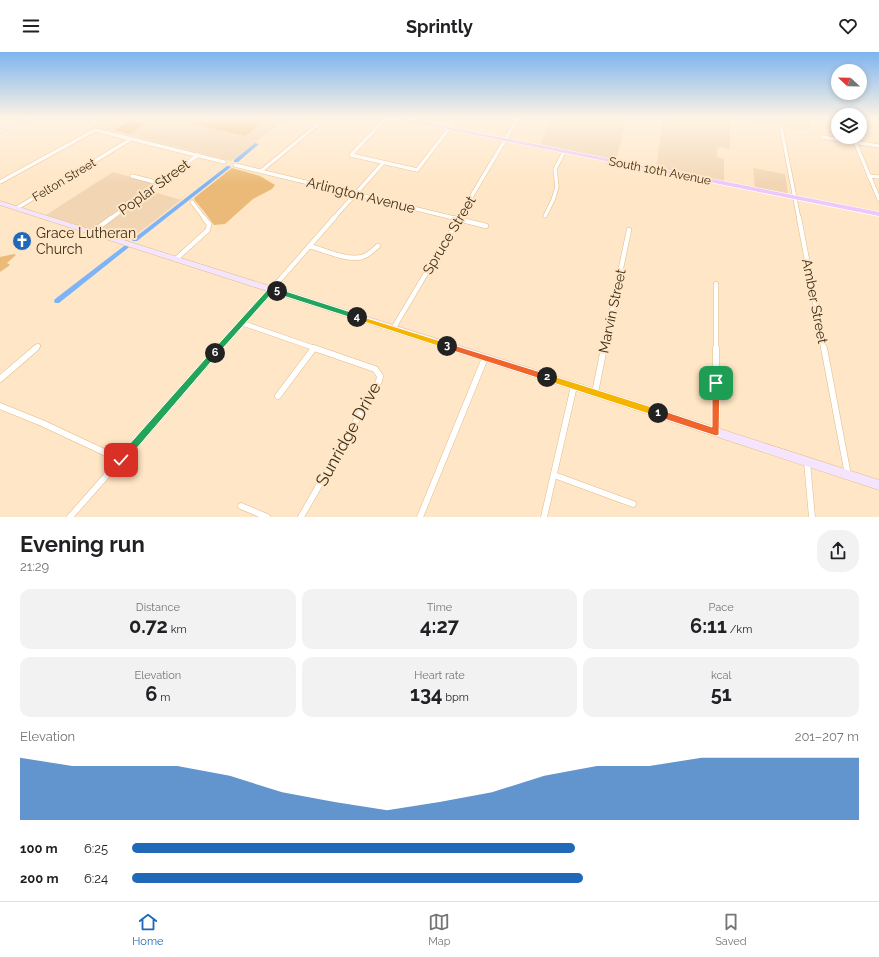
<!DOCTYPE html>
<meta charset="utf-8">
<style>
:root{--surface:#fff;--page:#f2f2f2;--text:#202124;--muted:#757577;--line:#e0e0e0;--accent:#2068b8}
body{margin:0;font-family:Raleway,sans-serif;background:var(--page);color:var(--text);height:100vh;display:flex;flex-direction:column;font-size:15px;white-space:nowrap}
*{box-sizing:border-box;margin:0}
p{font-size:13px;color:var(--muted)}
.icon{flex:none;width:22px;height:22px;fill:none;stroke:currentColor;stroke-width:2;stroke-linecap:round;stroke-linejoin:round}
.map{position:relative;height:465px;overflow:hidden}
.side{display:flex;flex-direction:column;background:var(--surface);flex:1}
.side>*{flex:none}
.needle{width:26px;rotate:292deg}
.fabs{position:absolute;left:831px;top:12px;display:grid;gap:8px}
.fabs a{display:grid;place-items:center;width:36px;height:36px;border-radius:50%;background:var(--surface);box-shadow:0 2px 6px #0003;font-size:20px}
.pin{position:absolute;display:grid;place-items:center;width:34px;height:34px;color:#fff;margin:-17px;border-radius:8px;box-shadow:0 2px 6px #0006}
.km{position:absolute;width:20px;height:20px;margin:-10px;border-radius:50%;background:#222;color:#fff;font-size:11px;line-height:20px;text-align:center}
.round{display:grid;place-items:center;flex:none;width:42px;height:42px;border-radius:16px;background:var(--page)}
.overview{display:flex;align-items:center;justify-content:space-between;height:68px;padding:0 20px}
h1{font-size:22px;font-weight:700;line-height:30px}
.stats{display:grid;grid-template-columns:repeat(3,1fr);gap:6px;height:68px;padding:4px 20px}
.stats div{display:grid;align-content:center;border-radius:10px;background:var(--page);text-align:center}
.stats b{font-size:20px;font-weight:700}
.stats small{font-size:11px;font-weight:400}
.stats p{font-size:11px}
.chart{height:112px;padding:8px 20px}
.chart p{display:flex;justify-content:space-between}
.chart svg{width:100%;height:72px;margin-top:4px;fill:var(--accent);opacity:.7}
ul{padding:0 20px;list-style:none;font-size:13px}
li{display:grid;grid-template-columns:64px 48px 1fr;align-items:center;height:30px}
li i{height:10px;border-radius:5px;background:var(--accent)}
header{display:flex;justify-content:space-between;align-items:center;height:52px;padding:0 20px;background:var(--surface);font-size:18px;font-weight:700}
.tabs{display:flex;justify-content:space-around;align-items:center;height:56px;border-top:1px solid var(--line);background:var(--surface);font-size:11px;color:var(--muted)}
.tabs a{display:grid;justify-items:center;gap:2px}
.tabs .selected{color:var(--accent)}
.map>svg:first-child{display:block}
</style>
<header><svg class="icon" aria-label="menu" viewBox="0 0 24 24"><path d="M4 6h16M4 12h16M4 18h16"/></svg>Sprintly<svg class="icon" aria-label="heart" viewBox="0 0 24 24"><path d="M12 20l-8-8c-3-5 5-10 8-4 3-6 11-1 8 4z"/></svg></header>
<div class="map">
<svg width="879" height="465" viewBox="0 0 879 465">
<rect width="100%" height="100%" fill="#ffe6c6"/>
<!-- built -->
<g fill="#f2d6b4">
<polygon points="106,66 287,66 231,109 97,75 95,76 92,74"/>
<polygon points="552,66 627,66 616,108 540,93"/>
<polygon points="660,66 716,66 730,69 730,97 717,95 717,105 724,107 724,130 656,116 663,67"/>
<polygon points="744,66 808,66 811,77 801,78 784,75 783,73"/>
<polygon points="753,116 785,122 788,141 785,142 755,136"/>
<polygon points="113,120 155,132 147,138 181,148 128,189 46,163"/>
</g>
<!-- green -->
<g fill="#ebba78">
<polygon points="197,66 268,66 245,84 189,71"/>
<polygon points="130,69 145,72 129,82 114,78"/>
<path d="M 232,116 L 260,124 L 275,133 L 272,137 L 253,147 L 225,172 L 214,173 C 212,170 197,150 195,149 L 194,146 Z"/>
<polygon points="14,202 16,203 7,211 10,213 0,220 0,205"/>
</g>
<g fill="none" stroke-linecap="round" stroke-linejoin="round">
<!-- canal -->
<g fill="#7db4f8" fill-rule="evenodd">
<polygon points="424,66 429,66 424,69 422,68"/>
<polygon points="255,91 259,92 238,110 234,110 234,108"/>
<polygon points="227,114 229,114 231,115 137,189 133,189 132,188 133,187"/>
<polygon points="126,193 128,194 129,195 128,196 59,251 55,251 54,249 55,247 124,194"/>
</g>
<defs>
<g id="street-far2">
<polyline points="386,66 351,103 417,118 457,66"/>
<polyline points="781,75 799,167"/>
<polyline points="822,85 879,94"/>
<polyline points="855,90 879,147"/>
<polyline points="235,113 458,167"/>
<polyline points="261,119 317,73"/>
<polyline points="132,124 159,131"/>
<polyline points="869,124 879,125"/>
<polyline points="0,130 95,78 224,110"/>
<polyline points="192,150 205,167"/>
<polyline points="17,156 131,87"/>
<polyline points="545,164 553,148 557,135 555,117 564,100"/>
<polyline points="110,167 198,103"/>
<polyline points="333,167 383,111"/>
<polyline points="458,167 518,66"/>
</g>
<g id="street-far1">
<polyline points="454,166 486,174"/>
<polyline points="799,166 824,297"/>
<polyline points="91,181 111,166"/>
<path d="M 309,194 C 325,198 346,209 362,205 C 369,203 373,198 378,194"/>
<polyline points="176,207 208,178 209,172 204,166"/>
<polyline points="716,232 716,297"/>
<polyline points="242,271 317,297"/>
<polyline points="393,277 459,166"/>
<polyline points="35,297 38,294"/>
<polyline points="219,297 334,166"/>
<polyline points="604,297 629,178"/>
</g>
<g id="street">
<polyline points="716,296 716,380"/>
<polyline points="824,296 848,423"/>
<polyline points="0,327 36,296"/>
<polyline points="595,341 604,296"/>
<polyline points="278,344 314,296"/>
<polyline points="0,354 42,371 121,408"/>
<polyline points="807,410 812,465"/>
<polyline points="554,423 633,452"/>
<polyline points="241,454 267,465"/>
<polyline points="70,465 219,296"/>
<polyline points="301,465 379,329 380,324 375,317 314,296"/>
<polyline points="420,465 485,306"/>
<polyline points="544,465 574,334"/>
</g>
<g id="secondary">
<polygon points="24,66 31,66 0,81 0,78"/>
<polygon points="0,149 574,330 879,428 879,438 574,338 0,153"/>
</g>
<polygon id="primary" points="391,66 403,66 879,160 879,164"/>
</defs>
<!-- street-far2 casing -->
<use href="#street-far2" stroke="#e3bb86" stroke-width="4.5"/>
<!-- street-far1 casing -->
<use href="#street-far1" stroke="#e3bb86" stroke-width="5.5"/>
<!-- street casing -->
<use href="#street" stroke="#e3bb86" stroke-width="7"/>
<!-- secondary casing -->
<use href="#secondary" stroke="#e3bb86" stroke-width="1"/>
<!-- primary casing -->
<use href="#primary" stroke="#fff" stroke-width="1"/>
<!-- street-far2 -->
<use href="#street-far2" stroke="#fff" stroke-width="3.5"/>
<!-- street-far1 -->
<use href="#street-far1" stroke="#fff" stroke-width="4.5"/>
<!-- street -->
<use href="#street" stroke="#fff" stroke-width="6"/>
<!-- secondary -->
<use href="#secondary" fill="#f5e4fe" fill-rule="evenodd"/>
<!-- primary -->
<use href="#primary" fill="#ecc8fd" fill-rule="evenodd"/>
</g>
<!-- sky -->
<linearGradient id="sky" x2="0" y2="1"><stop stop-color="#7db4ee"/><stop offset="0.5" stop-color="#fff4e5"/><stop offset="1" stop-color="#fff4e5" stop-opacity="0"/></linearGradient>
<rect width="879" height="132" fill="url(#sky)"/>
<!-- split-1 -->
<polygon fill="#f0652b" stroke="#fff" points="716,327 720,331 719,383 716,384 655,364 654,361 658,357 712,375 712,331"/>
<!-- split-2 -->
<polygon fill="#f5b400" stroke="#fff" points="547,322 658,357 662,361 658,365 544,328 543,325"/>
<!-- split-3 -->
<polygon fill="#f0652b" stroke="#fff" points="447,291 547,322 551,325 547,329 444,296 443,294"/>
<!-- split-4 -->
<polygon fill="#f5b400" stroke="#fff" points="355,263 357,263 447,291 450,294 447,297 355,267"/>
<!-- split-5 -->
<polygon fill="#22a559" stroke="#fff" points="274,237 279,237 360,263 361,265 357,268 355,267 274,241"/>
<!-- split-6 -->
<polygon fill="#22a559" stroke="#fff" points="271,235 279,237 279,241 273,240 217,303 212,303 212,299 269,236"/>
<!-- split-7 -->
<polygon fill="#22a559" stroke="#fff" points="215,298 218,301 217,303 124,411 121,412 118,411 116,408 118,405 212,299"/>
<!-- icons -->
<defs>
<symbol id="church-disc" viewBox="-11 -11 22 22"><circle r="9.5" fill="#2068b8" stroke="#ffe6c6"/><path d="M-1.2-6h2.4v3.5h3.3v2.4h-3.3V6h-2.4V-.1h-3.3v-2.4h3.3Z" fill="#fff"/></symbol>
</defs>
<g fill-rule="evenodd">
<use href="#church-disc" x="11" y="178" width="22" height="22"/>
</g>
<g text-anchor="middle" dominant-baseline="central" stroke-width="4" stroke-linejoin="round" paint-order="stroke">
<!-- far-street labels -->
<g font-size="12" fill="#3e2f19" stroke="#ffe6c6">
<text transform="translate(660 119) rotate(11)">South 10th Avenue</text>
<text transform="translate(64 128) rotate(-31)">Felton Street</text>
</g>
<!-- street labels -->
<g font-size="14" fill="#3e2f19" stroke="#ffe6c6">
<text transform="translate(154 135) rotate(-36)">Poplar Street</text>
<text transform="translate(361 143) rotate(14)">Arlington Avenue</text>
<text transform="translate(449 183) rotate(-59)">Spruce Street</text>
<text transform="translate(815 249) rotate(79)">Amber Street</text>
<text transform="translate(612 259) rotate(-78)">Marvin Street</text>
</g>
<!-- poi labels -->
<g font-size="14" fill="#3e2f19" stroke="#ffe6c6" text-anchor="start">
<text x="36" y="181">Grace Lutheran<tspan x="36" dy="16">Church</tspan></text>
</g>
<!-- near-street labels -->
<g font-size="17" fill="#3e2f19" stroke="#ffe6c6">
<text transform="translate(348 382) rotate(-61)">Sunridge Drive</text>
</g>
</g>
</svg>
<div class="fabs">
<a><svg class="needle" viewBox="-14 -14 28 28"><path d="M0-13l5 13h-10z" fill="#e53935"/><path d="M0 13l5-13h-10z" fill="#757577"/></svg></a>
<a><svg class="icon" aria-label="layers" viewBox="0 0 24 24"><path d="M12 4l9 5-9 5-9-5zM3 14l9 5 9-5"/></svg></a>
</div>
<div class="pin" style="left:716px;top:331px;background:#1e9e55"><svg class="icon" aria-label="arrive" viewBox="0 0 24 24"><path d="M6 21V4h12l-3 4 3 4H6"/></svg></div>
<div class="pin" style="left:121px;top:408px;background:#d93025"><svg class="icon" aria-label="check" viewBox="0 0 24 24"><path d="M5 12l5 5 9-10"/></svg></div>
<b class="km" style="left:658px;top:361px">1</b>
<b class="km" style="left:547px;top:325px">2</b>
<b class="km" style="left:447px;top:294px">3</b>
<b class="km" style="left:357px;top:265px">4</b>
<b class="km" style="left:277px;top:239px">5</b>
<b class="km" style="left:215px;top:301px">6</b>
</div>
<section class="side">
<div class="overview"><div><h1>Evening run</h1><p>21:29</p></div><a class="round"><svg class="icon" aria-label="share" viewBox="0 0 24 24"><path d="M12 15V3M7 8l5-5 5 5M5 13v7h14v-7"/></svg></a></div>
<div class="stats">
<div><p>Distance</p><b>0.72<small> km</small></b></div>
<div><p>Time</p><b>4:27</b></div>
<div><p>Pace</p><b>6:11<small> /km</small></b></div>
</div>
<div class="stats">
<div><p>Elevation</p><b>6<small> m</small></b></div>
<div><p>Heart rate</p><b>134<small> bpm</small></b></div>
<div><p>kcal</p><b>51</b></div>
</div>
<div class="chart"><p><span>Elevation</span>201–207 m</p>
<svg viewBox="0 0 160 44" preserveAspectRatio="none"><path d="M0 44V6L10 11L20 11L30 11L40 17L50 27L60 33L70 38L80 33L90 27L100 17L110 11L120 11L130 6L140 6L150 6L160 6V44z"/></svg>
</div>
<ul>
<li><b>100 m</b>6:25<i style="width:61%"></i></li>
<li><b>200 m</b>6:24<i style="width:62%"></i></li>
</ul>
</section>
<nav class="tabs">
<a class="selected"><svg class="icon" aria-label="home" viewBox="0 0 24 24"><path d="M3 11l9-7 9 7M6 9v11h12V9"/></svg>Home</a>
<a><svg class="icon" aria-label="map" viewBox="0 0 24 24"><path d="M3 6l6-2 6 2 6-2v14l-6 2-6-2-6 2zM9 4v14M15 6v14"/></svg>Map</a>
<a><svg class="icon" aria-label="saved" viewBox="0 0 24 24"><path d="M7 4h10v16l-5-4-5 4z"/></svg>Saved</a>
</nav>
